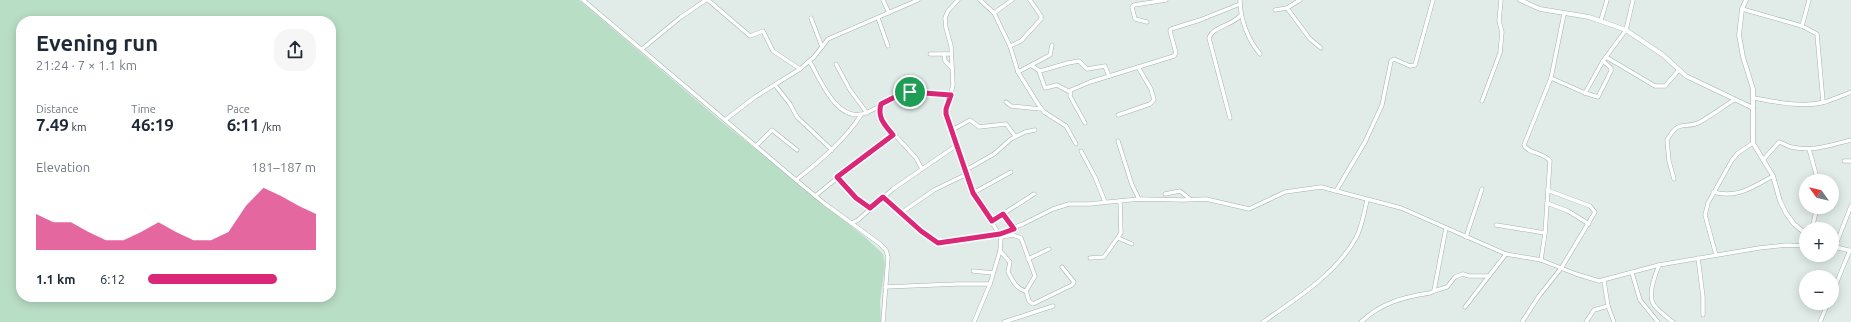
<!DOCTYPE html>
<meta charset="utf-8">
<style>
:root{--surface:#fff;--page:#f6f6f7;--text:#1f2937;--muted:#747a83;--accent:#db2777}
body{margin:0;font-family:Ubuntu,sans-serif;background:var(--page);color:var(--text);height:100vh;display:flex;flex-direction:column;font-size:15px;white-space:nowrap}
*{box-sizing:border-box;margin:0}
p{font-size:13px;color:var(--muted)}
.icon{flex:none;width:22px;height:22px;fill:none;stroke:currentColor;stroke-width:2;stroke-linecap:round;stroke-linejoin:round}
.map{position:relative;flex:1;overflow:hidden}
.drawer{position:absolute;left:16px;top:16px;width:320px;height:286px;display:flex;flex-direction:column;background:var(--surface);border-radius:16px;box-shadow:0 2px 10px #0003}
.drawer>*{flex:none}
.needle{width:26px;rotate:304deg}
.tools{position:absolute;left:1799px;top:174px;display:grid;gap:8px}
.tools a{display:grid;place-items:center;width:40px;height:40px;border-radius:50%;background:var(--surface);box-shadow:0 2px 10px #0003;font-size:20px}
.pin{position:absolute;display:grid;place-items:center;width:34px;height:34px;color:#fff;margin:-17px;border:2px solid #fff;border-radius:50%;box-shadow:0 1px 4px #0007}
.round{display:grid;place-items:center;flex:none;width:42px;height:42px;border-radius:16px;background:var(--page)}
.overview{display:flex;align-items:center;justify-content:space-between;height:68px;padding:0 20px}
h1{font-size:22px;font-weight:700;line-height:30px}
.metrics{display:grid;grid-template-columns:repeat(3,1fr);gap:6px;height:68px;padding:4px 20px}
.metrics div{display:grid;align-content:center}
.metrics b{font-size:17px;font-weight:700}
.metrics small{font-size:11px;font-weight:400}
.metrics p{font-size:11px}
.chart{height:112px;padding:8px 20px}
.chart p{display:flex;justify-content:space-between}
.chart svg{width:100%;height:72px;margin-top:4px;fill:var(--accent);opacity:.7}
ul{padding:0 20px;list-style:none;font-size:13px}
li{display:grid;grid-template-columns:64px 48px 1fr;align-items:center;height:30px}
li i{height:10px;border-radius:5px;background:var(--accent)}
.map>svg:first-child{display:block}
</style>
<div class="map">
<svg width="1851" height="322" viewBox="0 0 1851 322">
<rect width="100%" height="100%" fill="#e1ece8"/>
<!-- green -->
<path fill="#b9dec6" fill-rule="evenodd" d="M 0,0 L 579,0 L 722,122 L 866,238 L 883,254 L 885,265 L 880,301 L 881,322 L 0,322 ZM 21,21 L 331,21 L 331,297 L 21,297 Z"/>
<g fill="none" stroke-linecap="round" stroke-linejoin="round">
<defs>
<g id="minor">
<polyline points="583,0 796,180 824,203 880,244 886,250 888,257 883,322"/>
<polyline points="708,0 750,36 763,31 773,51 800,69"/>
<polyline points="883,0 889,13"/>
<polyline points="958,0 948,11 945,18 946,28 951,46 953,85 946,112 973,193 1001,237 1000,251 990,284 974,322"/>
<polyline points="980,0 994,13 1012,0"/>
<path d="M 1240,0 C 1240,19 1248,40 1260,54"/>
<polyline points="1287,8 1310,39 1321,48"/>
<polyline points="1742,9 1802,26 1817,34 1823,102"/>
<polyline points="1275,10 1287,8 1300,0"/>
<polyline points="994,13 1010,46 1018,72 1038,104 1044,112 1066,126 1076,144"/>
<polyline points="811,18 822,47"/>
<polyline points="878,18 888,46"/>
<polyline points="1601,20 1607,0"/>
<polyline points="1147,22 1135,19 1132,7 1134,5 1166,0"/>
<polyline points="1802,26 1809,0"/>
<polyline points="1010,46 1021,41 1041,19 1041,16 1030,0"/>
<polyline points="642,49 681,17 706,0"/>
<polyline points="930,54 951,54"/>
<polyline points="944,54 945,61 952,68"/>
<polyline points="1606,57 1655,86 1665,86 1679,70"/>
<path d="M 810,62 C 821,81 838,126 868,112 C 880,107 890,98 903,94 C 917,90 937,94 951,95"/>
<polyline points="836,64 850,90 867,113"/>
<polyline points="1032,66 1040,71 1068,63 1079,61 1087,69 1105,66 1109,76"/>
<polyline points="1039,71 1045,88 1057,85 1070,92"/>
<polyline points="1018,72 1050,55 1052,45"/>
<polyline points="1551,78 1585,93 1598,97 1611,71 1611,68 1603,61"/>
<polyline points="775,85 790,104 797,117 832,150"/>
<polyline points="1585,93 1603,61 1626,30 1633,0"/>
<path d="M 1754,98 C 1776,102 1802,108 1825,102 C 1833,99 1842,96 1851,92"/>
<polyline points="1482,101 1500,53 1502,32 1499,21 1501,0"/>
<polyline points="1006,102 1011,106 1041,109"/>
<polyline points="881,104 879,113 883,122 916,158 922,169"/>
<polyline points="1118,115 1150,104 1154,100 1151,89 1138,67"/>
<path d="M 1230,118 L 1209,38 C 1213,26 1232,26 1241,15"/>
<polyline points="725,120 755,97 800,69 814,57 828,39 918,0"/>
<polyline points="1085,123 1070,96 1071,90 1090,82 1174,56 1176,53 1170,31 1171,29 1200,20 1240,4"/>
<polyline points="952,130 970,120 979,127 1006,124 1015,136"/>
<polyline points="1118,141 1132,185 1139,199"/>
<polyline points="756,146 772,130 797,150"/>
<polyline points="1809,149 1818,181"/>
<polyline points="1081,151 1095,177 1105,202"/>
<path d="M 1763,160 L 1779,142 C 1783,143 1787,146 1791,147 C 1812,152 1831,145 1851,140"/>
<polyline points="1844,161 1851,161"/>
<polyline points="966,170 994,154 1011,139 1025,132 1035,130"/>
<polyline points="837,177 856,198 870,208"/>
<path d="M 1674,179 L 1669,161 L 1667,140 C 1680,117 1686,130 1700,122 C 1712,115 1723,107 1734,100"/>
<path d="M 796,180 C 820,161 844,141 861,115"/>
<polyline points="1336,191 1365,142 1382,105 1391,61 1394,59 1410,66 1415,65 1433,0"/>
<path d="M 1713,192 C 1737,199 1753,187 1773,176"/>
<polyline points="973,193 1011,172"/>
<polyline points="1165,194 1180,191 1190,199"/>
<polyline points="815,196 852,166 877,149 893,135"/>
<polyline points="883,197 921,231 938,243 1000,234"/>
<polyline points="1547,203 1568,211 1589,224"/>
<polyline points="901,213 934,190 967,174"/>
<polyline points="1003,214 1014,229"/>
<polyline points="992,221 1034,194"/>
<polyline points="852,223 858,220 893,189 957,145"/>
<polyline points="1496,225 1545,233"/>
<polyline points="1812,229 1817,207"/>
<polyline points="1000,233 1023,224 1053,209 1069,204 1089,204 1139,199 1183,200 1206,199 1249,209 1285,192 1321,187 1401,208 1506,254 1541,260 1576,274 1599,281 1659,265 1759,248 1786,245 1806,246"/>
<polyline points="1001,237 1013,235 1021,238 1035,276 1026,291 1029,301 1033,304 1072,285 1074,282 1062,267"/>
<polyline points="1466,237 1482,189"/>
<polyline points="1118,238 1132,244"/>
<polyline points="1835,247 1851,206"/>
<path d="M 1000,251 L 1010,262 L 1008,272 C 1013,281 1016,289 1026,291"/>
<polyline points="1716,255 1705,215 1708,203 1732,160 1738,153 1753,143"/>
<polyline points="1090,258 1104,257 1121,233 1120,201"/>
<polyline points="1698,258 1703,297 1703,315"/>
<polyline points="1028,259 1049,249"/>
<path d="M 1541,260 L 1545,233 L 1550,161 C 1544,152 1528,154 1524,145 L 1551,78 L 1564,14"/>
<path d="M 1659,265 C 1655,276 1647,295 1654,305 C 1659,312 1667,317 1673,322"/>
<polyline points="973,271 993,273"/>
<polyline points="1632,273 1640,300 1658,322"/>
<polyline points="1604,281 1608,306 1614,322"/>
<polyline points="885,287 957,284 990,284"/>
<polyline points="1434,291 1447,287 1455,277 1463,274 1469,276 1489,276"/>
<polyline points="1832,294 1850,250"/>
<polyline points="1465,307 1506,254"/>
<polyline points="1004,322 1053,306"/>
<path d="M 1263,322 C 1296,299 1336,274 1356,238 C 1362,227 1364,213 1367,200"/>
<path d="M 1361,322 C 1381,303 1403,297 1430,293 L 1434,291 L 1446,228"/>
<polyline points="1522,322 1539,296 1562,267 1595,212 1590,206 1547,190"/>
<polyline points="1586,322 1594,310 1608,306"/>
<polyline points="1820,322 1828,303"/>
</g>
<g id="tertiary">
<polyline points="1520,0 1540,9 1589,17 1626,30 1663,55 1686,76 1753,108"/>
<polyline points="1746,0 1742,9 1739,35 1743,57 1753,89 1753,143 1773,176 1780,201 1786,213 1794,224 1806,234"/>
<polyline points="1832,246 1851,251"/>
</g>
</defs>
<!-- minor casing -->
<use href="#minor" stroke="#a3b4b0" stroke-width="4.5"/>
<!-- tertiary casing -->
<use href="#tertiary" stroke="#a3b4b0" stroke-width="5"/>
<!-- minor -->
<use href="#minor" stroke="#fff" stroke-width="3.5"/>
<!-- tertiary -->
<use href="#tertiary" stroke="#fff" stroke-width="4"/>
</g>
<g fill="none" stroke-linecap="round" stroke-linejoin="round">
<defs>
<path id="route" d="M 910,92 L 951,95 L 946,109 L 946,114 L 973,193 L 992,221 L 1003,214 L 1014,229 L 1000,234 L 938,243 L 921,231 L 883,197 L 870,208 L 856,198 L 837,177 L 893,135 C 885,125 877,118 881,104 L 895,97 Z"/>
</defs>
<!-- route casing -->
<use href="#route" stroke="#fff" stroke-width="8"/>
<!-- route -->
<use href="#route" stroke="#db2777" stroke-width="5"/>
</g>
</svg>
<div class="tools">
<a><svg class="needle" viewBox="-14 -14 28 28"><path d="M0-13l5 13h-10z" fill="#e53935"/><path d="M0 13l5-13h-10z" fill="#747a83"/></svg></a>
<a>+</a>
<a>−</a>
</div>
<div class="pin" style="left:910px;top:92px;background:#1e9e55"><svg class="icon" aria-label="arrive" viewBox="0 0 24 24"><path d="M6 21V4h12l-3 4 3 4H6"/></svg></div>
<section class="drawer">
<div class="overview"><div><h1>Evening run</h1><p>21:24 · 7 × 1.1 km</p></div><a class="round"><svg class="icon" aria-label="share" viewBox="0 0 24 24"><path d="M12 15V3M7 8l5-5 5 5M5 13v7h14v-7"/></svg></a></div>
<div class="metrics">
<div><p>Distance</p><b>7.49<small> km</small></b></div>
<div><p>Time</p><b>46:19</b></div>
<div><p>Pace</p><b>6:11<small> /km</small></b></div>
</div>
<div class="chart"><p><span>Elevation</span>181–187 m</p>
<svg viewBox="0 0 160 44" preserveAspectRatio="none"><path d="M0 44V22L10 27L20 27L30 33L40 38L50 38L60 33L70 27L80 33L90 38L100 38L110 33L120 17L130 6L140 11L150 17L160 22V44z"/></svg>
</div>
<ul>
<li><b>1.1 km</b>6:12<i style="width:77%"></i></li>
</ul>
</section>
</div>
